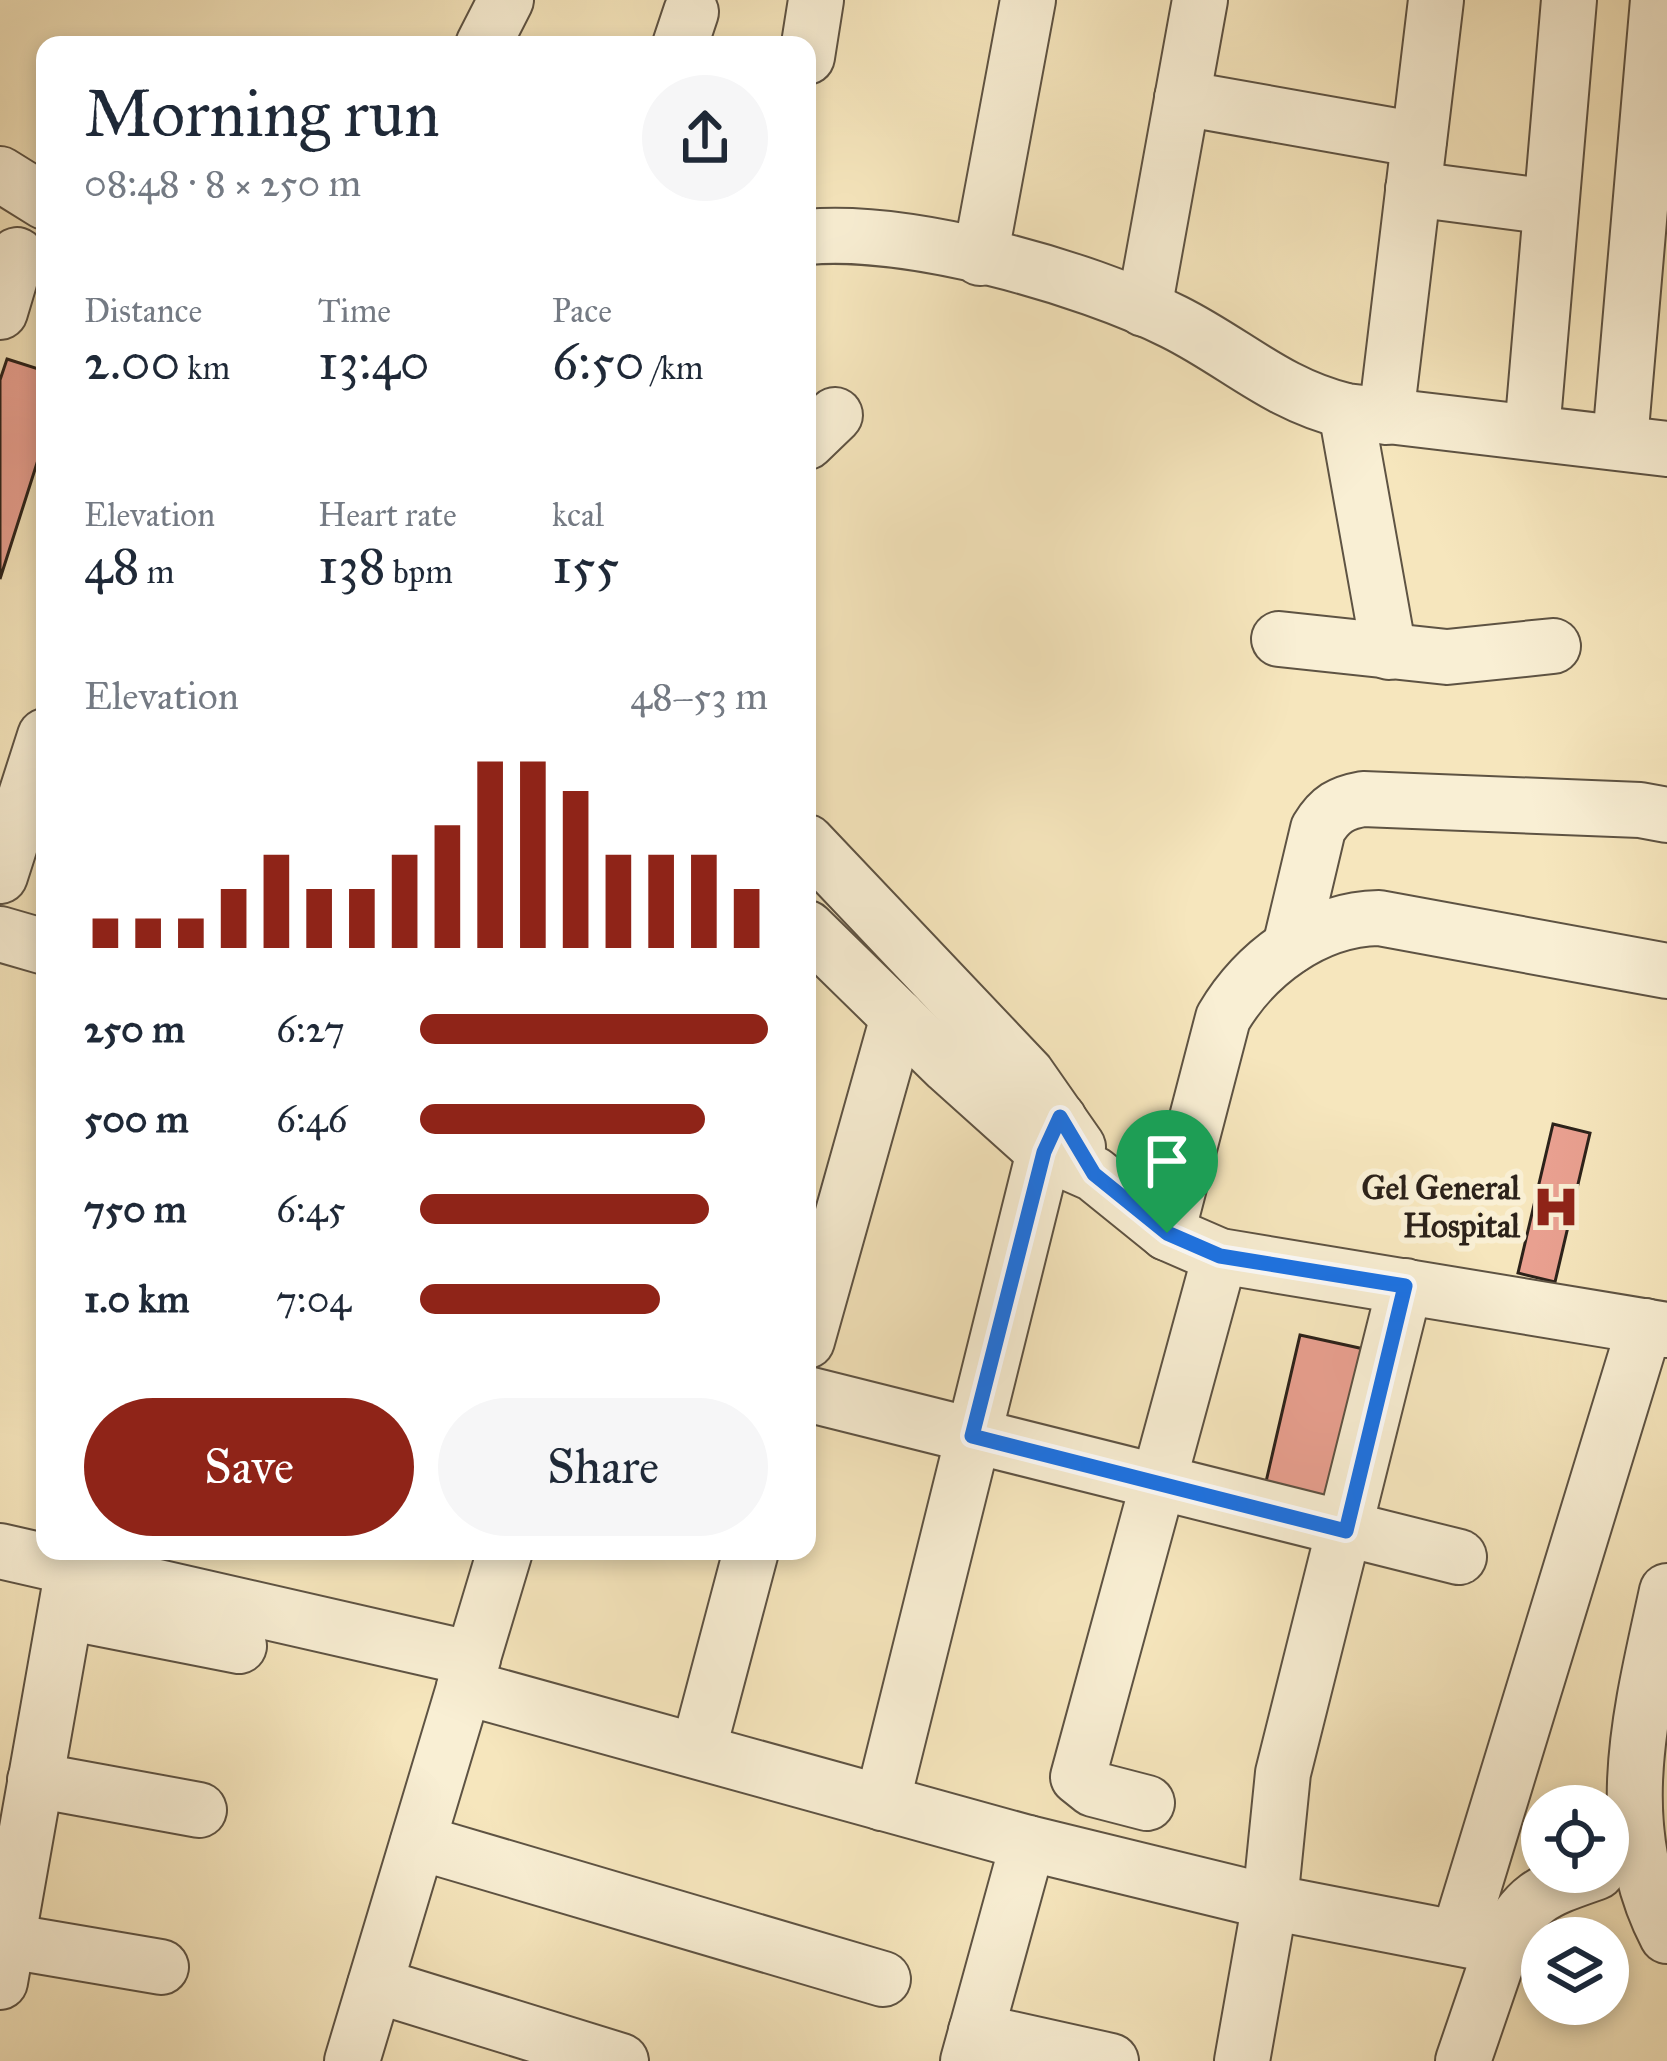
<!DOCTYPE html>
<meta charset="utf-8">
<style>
:root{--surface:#fff;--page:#f6f6f7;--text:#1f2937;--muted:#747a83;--accent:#8f2418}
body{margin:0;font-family:"IM FELL Great Primer",serif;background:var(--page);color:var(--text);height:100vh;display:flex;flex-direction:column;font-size:45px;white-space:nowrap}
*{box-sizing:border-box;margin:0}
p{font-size:39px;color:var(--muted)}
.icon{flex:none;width:66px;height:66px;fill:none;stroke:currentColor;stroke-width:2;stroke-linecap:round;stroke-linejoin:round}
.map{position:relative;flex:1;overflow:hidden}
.side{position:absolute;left:36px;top:36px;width:780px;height:1524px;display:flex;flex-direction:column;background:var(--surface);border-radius:24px;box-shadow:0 6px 18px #0003}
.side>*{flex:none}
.controls{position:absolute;left:1521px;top:1785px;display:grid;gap:24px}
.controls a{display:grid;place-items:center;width:108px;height:108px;border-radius:50%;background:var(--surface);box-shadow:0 6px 18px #0003;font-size:60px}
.pin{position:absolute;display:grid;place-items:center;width:102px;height:102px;color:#fff;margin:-123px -51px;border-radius:50% 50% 50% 0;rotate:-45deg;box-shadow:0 0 12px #0007}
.pin .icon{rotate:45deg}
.round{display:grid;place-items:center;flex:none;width:126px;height:126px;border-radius:63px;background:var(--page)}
.overview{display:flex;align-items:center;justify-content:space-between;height:204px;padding:0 48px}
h1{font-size:66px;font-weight:600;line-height:90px}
.metrics{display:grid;grid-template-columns:repeat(3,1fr);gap:18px;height:204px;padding:12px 48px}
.metrics div{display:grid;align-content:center}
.metrics b{font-size:51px;font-weight:600}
.metrics small{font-size:33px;font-weight:400}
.metrics p{font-size:33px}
.chart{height:336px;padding:24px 48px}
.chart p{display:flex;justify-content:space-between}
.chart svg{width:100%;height:216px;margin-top:12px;stroke:var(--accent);stroke-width:6}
.action{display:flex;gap:24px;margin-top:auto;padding:24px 48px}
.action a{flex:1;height:138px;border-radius:72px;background:var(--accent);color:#fff;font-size:48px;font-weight:600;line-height:138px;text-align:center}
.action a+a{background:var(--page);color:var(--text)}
ul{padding:0 48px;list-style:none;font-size:39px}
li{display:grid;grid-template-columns:192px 144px 1fr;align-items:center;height:90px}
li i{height:30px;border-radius:15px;background:var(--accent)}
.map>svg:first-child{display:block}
</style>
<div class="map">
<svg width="1667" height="2061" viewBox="0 0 1667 2061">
<rect width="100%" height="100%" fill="#f6e6bd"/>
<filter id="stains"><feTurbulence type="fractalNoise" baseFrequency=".00167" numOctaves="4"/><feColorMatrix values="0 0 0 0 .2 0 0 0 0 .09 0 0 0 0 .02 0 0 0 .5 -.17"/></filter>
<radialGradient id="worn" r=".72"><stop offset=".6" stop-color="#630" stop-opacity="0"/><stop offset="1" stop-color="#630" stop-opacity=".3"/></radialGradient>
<!-- building -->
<g fill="#e9a090" stroke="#2c221a" stroke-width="3">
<polygon points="7,359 45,371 45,438 0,579 0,380"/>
<polygon points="1553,1124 1590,1133 1555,1282 1518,1273"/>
<polygon points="1300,1335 1373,1351 1335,1515 1262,1499"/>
</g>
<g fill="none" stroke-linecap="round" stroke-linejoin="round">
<defs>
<g id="minor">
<polyline points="483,45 506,0"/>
<polyline points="680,45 691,12"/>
<polyline points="807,57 816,0"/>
<polyline points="1182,98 1419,140"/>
<polyline points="0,174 45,202"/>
<polyline points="1413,189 1551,207"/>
<path d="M 807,237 C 909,228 1083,276 1174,322 C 1236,353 1276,394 1346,411 L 1667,449"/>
<polyline points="980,258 1028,0"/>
<polyline points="1144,309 1200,0"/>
<polyline points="0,312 17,255"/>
<polyline points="1346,411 1389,652"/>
<polyline points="1386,417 1436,0"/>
<polyline points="1532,432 1569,0"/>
<polyline points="1620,441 1658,0"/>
<polyline points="807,442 835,415"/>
<polyline points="1279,639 1447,657 1553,646"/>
<polyline points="807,842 1027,1074 1078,1147"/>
<polyline points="0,876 45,736"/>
<polyline points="807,928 948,1066 1044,1152 1094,1174 1167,1233 1220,1256 1667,1330"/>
<polyline points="0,934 45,947"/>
<path d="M 1290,947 L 1318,829 C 1330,809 1341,803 1363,799 L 1640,810 L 1667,815"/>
<path d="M 1167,1233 L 1223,1018 C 1255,964 1314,919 1379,918 L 1667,971"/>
<polyline points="807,1341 898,1017"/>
<polyline points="807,1394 1459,1557"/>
<polyline points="0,1551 473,1659"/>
<path d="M 1667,1591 C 1642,1707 1609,1825 1667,1936"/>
<polyline points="66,1612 239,1646"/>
<path d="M 464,1687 L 1028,1843 L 1270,1902 L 1502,1947 C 1525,1895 1546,1890 1597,1872"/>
<polyline points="698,1751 751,1551"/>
<polyline points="35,1780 199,1810"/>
<polyline points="882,1803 1044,1152 1059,1119"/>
<polyline points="1147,1803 1093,1789 1078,1777 1220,1256"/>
<polyline points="418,1842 883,1979"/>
<polyline points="1458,1938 1645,1326"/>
<polyline points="8,1941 161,1967"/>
<polyline points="0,1982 73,1568"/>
<polyline points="375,1985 621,2061"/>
<polyline points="976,2031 1111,2061"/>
<polyline points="352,2061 505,1551"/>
<polyline points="968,2061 1028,1843"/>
<polyline points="1242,2061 1270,1902 1283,1773 1405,1286"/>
<polyline points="1463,2061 1502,1947"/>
</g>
</defs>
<!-- minor casing -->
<use href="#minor" stroke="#5e5343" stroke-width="58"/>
<!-- minor -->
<use href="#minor" stroke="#f9efd4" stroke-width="54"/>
</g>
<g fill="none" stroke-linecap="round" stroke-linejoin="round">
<defs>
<polygon id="route" points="1060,1117 1094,1174 1167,1233 1220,1256 1405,1286 1346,1531 972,1436 1044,1152"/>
</defs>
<!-- route casing -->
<use href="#route" stroke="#fff" stroke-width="24"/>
<!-- route -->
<use href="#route" stroke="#1a73e8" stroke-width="15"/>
</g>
<!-- icons -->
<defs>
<symbol id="hospital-bare" viewBox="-9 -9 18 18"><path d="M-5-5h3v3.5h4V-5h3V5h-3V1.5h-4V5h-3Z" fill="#8f2418" stroke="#f9efd4" stroke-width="2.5" paint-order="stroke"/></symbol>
</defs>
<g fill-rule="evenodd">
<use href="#hospital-bare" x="1523" y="1174" width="66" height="66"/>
</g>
<g text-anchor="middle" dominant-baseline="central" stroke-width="12" stroke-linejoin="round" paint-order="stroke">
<!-- poi labels -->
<g font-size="33" font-weight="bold" fill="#2c221a" stroke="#f9efd4" text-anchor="end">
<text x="1520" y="1188">Gel General<tspan x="1520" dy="38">Hospital</tspan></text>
</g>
</g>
<rect width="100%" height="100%" filter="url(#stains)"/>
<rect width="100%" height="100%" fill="url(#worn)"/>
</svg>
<div class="controls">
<a><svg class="icon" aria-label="locate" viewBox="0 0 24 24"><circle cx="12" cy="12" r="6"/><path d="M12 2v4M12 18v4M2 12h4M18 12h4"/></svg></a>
<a><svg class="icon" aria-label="layers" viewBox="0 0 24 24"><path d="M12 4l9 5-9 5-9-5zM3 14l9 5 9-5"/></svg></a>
</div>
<div class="pin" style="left:1167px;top:1233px;background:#1e9e55"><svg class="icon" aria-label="arrive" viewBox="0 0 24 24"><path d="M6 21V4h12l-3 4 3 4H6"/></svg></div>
<section class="side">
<div class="overview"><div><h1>Morning run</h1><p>08:48 · 8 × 250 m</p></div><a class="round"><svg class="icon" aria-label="share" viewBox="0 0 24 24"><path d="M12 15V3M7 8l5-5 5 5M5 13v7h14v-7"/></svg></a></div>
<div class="metrics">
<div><p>Distance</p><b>2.00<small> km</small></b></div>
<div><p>Time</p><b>13:40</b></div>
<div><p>Pace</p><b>6:50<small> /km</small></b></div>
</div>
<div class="metrics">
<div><p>Elevation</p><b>48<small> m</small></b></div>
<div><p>Heart rate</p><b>138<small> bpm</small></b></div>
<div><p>kcal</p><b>155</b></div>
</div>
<div class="chart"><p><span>Elevation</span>48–53 m</p>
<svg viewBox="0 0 160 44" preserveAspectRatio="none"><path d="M5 44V38M15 44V38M25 44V38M35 44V32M45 44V25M55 44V32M65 44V32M75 44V25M85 44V19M95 44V6M105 44V6M115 44V12M125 44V25M135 44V25M145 44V25M155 44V32"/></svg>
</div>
<ul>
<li><b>250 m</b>6:27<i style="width:100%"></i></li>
<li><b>500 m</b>6:46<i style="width:82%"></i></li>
<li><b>750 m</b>6:45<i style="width:83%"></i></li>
<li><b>1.0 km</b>7:04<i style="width:69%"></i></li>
</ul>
<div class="action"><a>Save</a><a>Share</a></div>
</section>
</div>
